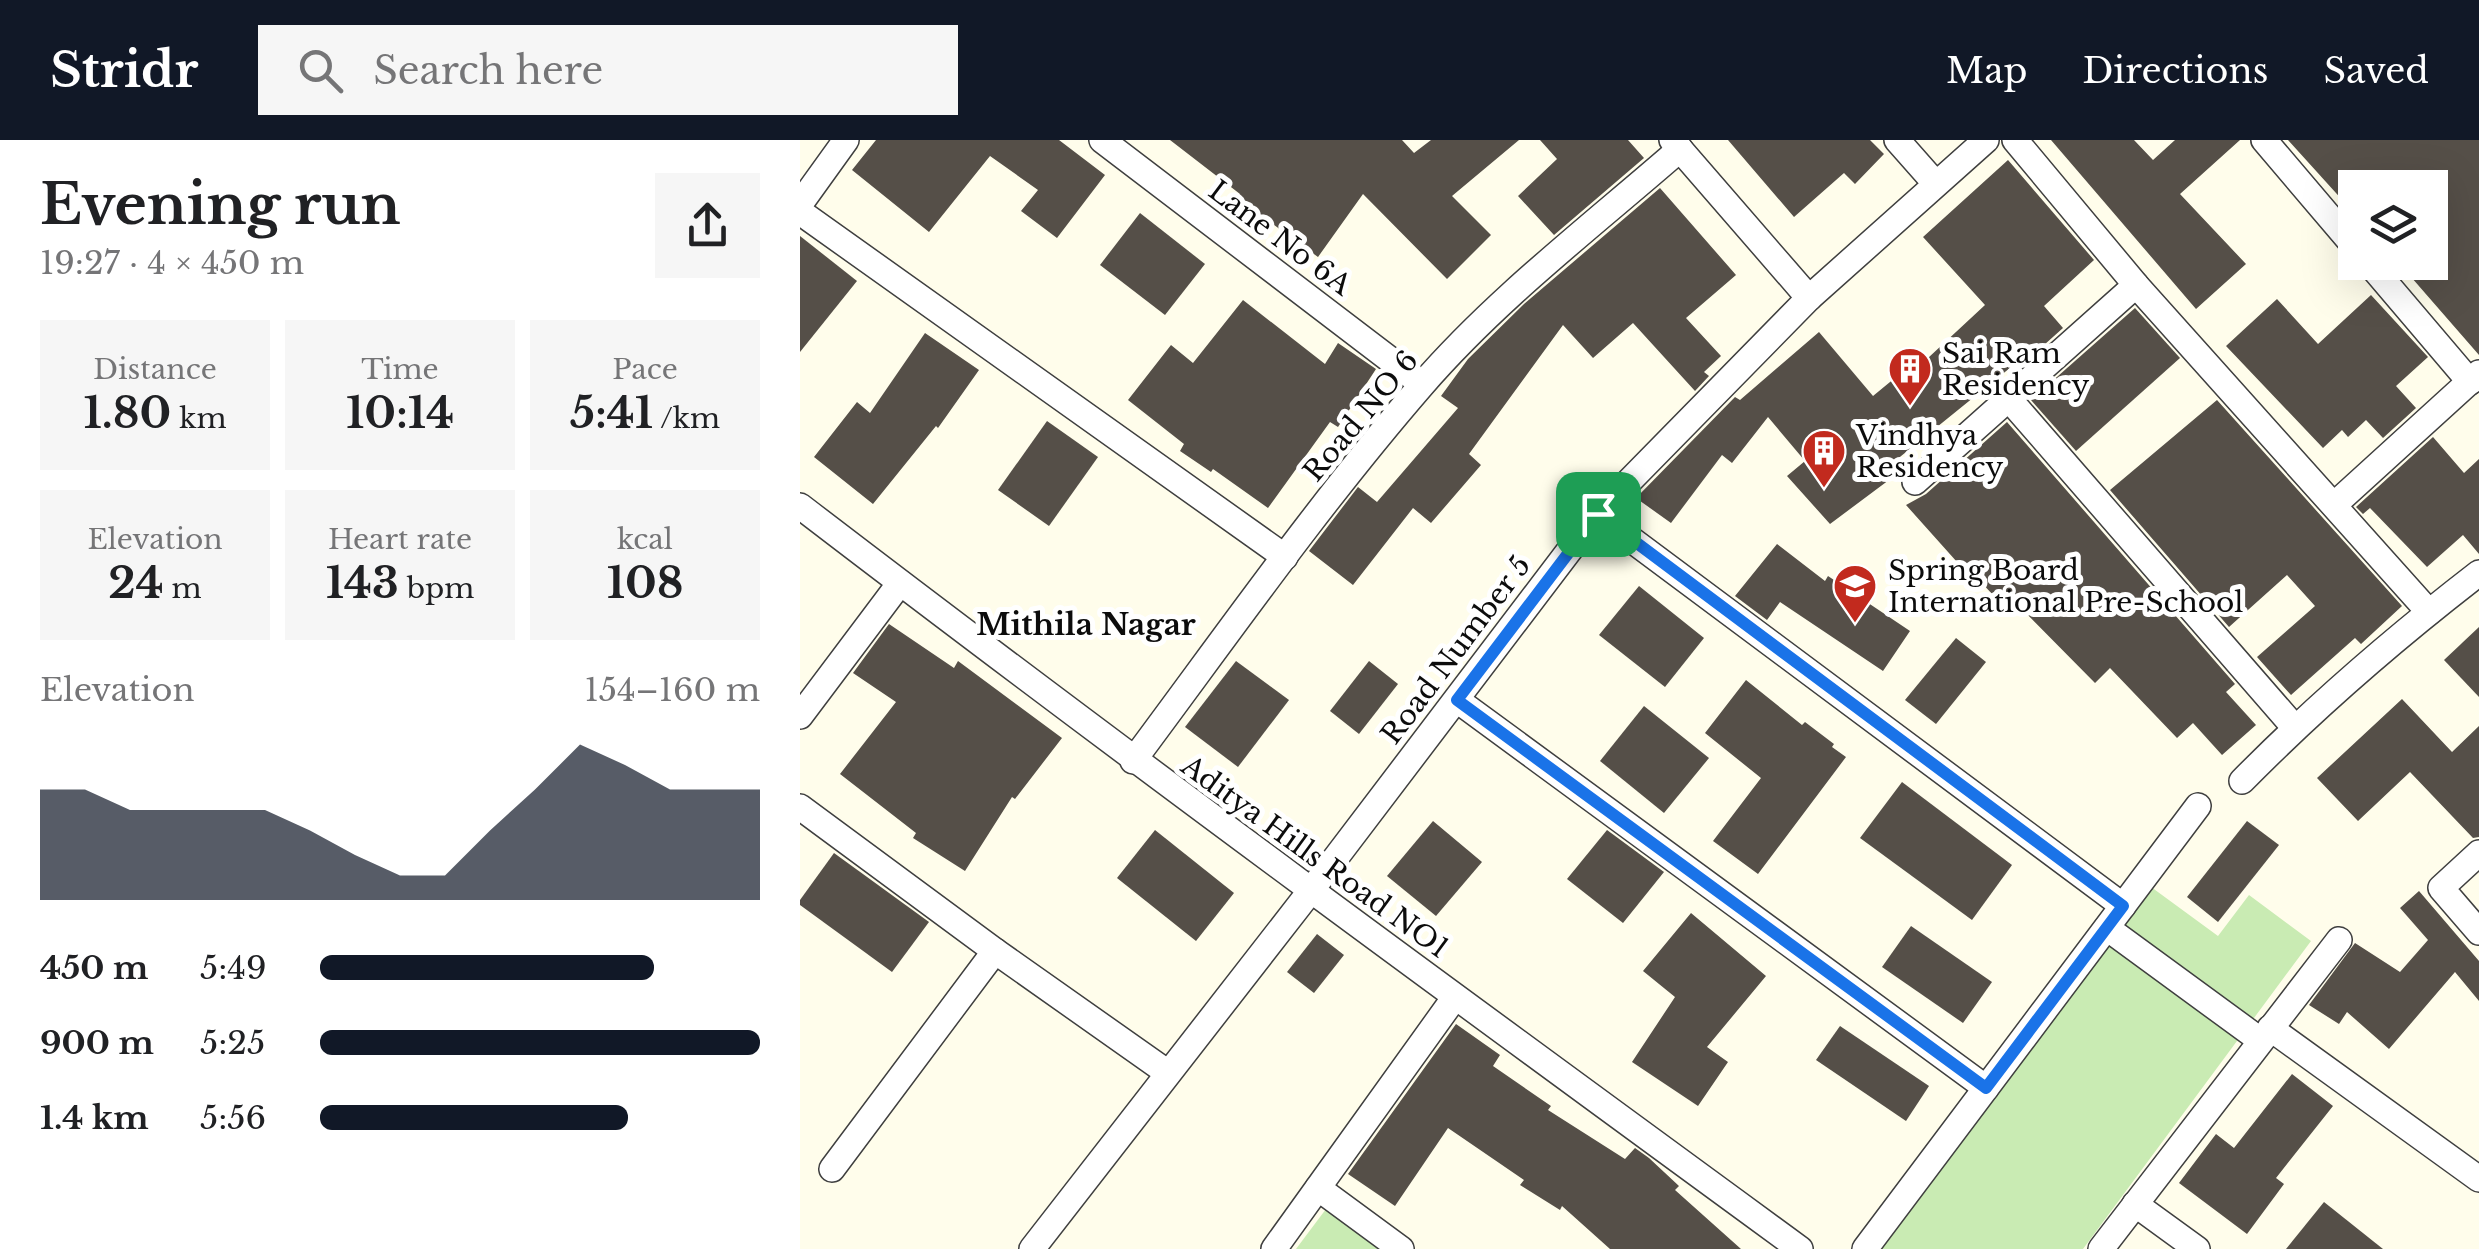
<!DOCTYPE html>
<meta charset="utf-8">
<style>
:root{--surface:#fff;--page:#f6f6f6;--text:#202124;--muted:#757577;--accent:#111827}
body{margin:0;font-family:"Libre Baskerville",serif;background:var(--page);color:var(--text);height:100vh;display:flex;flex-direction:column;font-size:38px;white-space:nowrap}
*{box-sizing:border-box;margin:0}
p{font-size:32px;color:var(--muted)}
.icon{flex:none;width:55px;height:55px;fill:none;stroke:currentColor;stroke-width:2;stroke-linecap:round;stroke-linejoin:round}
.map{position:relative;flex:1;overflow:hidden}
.sheet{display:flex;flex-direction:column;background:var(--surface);width:800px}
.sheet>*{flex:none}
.fabs{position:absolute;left:1538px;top:30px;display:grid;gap:20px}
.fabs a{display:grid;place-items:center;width:110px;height:110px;border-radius:0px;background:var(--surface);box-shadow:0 10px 40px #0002;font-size:50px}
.pin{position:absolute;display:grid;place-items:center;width:85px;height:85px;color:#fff;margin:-42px;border-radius:20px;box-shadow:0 5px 15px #0006}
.round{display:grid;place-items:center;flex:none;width:105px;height:105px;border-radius:0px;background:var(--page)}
.overview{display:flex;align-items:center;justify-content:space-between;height:170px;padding:0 40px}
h1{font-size:55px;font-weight:700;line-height:75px}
.stats{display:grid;grid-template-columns:repeat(3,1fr);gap:15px;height:170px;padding:10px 40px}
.stats div{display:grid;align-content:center;border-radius:0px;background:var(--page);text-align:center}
.stats b{font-size:42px;font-weight:700}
.stats small{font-size:28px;font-weight:400}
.stats p{font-size:28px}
.chart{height:280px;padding:20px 40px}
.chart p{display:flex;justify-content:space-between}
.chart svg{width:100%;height:180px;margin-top:10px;fill:var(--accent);opacity:.7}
ul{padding:0 40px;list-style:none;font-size:32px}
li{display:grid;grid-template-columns:160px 120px 1fr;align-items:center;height:75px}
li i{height:25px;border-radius:12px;background:var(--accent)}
header{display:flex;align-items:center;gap:60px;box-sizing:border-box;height:140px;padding:0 50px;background:var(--accent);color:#fff}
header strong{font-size:48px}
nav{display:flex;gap:55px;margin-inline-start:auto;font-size:35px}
.search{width:700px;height:90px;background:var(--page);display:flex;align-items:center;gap:25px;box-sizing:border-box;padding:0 35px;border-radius:0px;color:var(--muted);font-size:38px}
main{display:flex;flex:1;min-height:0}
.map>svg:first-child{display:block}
</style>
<header>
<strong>Stridr</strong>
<div class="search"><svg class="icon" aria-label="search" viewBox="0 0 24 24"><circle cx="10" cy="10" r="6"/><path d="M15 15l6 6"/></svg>Search here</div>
<nav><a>Map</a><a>Directions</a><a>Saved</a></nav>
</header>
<main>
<section class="sheet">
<div class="overview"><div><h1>Evening run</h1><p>19:27 · 4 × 450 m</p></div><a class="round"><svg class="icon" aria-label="share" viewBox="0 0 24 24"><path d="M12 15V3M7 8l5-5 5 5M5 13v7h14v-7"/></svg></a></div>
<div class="stats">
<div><p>Distance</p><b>1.80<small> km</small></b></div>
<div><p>Time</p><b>10:14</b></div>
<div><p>Pace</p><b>5:41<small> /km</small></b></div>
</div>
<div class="stats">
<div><p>Elevation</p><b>24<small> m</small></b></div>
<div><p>Heart rate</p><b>143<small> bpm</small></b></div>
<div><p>kcal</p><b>108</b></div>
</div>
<div class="chart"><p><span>Elevation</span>154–160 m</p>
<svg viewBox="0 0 160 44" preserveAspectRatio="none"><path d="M0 44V17L10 17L20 22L30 22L40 22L50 22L60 27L70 33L80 38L90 38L100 27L110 17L120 6L130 11L140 17L150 17L160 17V44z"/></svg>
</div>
<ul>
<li><b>450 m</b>5:49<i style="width:76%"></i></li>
<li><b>900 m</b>5:25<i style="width:100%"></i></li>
<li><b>1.4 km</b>5:56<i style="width:70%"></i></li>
</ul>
</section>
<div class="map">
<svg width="1679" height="1109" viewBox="0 0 1679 1109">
<rect width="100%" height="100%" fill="#fffdeb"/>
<!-- green -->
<g fill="#c9ebb3">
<polygon points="1347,744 1418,796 1449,755 1511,801 1283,1109 1077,1109"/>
<polygon points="526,1069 580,1109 496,1109"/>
</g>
<!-- building -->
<g fill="#554f48">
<polygon points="76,0 259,0 305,35 257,98 221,71 238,50 190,16 129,92 52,30"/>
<polygon points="370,0 602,0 614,13 631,0 719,0 652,56 691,95 647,139 563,54 518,117 437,58 440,54"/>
<polygon points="740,0 828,0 844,18 754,95 718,56 757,19"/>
<polygon points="928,0 1070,0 1084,14 1055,44 1044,33 994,77"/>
<polygon points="1251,0 1334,0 1353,20 1375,0 1440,0 1380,54 1446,124 1396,169"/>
<polygon points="1488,0 1679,0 1679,215 1598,122 1630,122 1630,48 1555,48 1555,74"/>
<polygon points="1208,20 1294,120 1244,166 1263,188 1224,223 1221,219 1090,325 1097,334 1030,384 987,336 1005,321 968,277 932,323 922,315 871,383 836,358 935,257 940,260 1019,192 1073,256 1124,214 1128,218 1185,165 1123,97"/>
<polygon points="860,48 936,135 886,178 921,216 904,232 909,236 895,251 833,183 793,218 763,185 669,314 681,325 631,383 613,368 553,445 509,411 558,347 577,362 658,268 641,256 668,219 724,164"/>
<polygon points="340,73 405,124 365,175 300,125"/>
<polygon points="0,96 57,141 0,212"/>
<polygon points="1571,155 1628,217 1596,246 1616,268 1583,298 1566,280 1548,297 1542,290 1523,308 1426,206 1477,159 1518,204"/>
<polygon points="443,160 525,224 538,203 576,229 538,287 530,282 468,368 413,329 411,332 380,311 384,304 328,260 371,205 393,223"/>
<polygon points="1335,168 1380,218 1276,311 1231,260"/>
<polygon points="125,193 179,230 138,288 136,286 73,364 14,317 57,262 70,273"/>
<polygon points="1417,260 1602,466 1561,504 1555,498 1491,555 1457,517 1515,466 1487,435 1429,487 1310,350"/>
<polygon points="247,281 298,317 249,386 198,350"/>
<polygon points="1207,282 1435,544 1426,552 1456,585 1422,615 1393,583 1377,598 1310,528 1295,543 1220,467 1212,475 1160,420 1157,422 1106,365 1126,354"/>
<polygon points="1633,297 1664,333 1679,319 1679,414 1663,395 1627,427 1570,368 1563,374 1556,367"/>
<polygon points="977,404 1025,441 1028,436 1110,491 1083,531 980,462 967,480 935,456"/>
<polygon points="839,446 904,498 865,547 799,495"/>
<polygon points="89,484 154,528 158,521 262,598 215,659 212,657 165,731 113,698 116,693 40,634 96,562 53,533"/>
<polygon points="1679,487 1679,557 1644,520"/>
<polygon points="1156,498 1186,522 1136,584 1105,560"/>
<polygon points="436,521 489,560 438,627 385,587"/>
<polygon points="569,521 598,544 559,594 530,571"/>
<polygon points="946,540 1002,585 1005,582 1034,604 1032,607 1046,617 958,734 913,701 961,638 905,593"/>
<polygon points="1602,559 1652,612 1679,586 1679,697 1673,698 1610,632 1558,681 1517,638"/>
<polygon points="844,566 909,618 864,673 800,621"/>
<polygon points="1102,642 1212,725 1172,780 1060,698"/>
<polygon points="633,681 682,722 636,776 587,736"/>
<polygon points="1447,681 1479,705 1418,782 1387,757"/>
<polygon points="355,690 434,753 396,801 317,738"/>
<polygon points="807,690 864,732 823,783 767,739"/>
<polygon points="34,713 129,782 92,832 0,765 0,760"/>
<polygon points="1619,751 1679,821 1679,861 1655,832 1589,909 1547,872 1539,884 1509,865 1555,803 1600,832 1628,800 1600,768"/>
<polygon points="891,773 966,836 907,907 928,922 898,966 832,922 875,857 843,831"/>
<polygon points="1111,786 1192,842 1163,883 1082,827"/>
<polygon points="517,794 544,815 514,853 487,832"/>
<polygon points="656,884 700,915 693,926 751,966 748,970 825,1019 835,1008 849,1018 879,1046 875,1050 941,1109 810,1109 762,1066 760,1070 720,1045 724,1040 648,988 595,1066 548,1034"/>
<polygon points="1040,886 1129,946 1106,981 1016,920"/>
<polygon points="1492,934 1533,966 1476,1038 1484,1044 1447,1094 1379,1043 1416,994 1434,1008"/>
<polygon points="1524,1062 1583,1109 1486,1109"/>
</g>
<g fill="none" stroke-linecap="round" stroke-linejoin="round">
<defs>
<g id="minor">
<polyline points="302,0 622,244"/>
<polyline points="872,0 1009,158"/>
<polyline points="1097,0 1135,43"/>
<polyline points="1215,0 1336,145 1629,472"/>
<polyline points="1464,0 1555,107"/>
<polyline points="0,64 46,0"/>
<polyline points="0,72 485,417"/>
<polyline points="1568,122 1670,242"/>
<polyline points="1209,259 1495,588"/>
<polyline points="1115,342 1336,145"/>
<polyline points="1534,365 1679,233"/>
<path d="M 0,366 C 330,619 665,864 1000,1109"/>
<polyline points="797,374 1323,766"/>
<polyline points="657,560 1186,948"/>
<polyline points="0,576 100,443"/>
<path d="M 333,621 C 427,495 518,365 621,246 C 697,158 793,85 880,9"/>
<path d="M 1442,641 C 1516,566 1596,497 1679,433"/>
<polyline points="0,667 195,811 368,933"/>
<polyline points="1679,713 1641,748 1679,792"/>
<polyline points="1307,788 1460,900"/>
<polyline points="1470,888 1679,1039"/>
<polyline points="32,1029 195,811"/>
<polyline points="518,1048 601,1109"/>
<polyline points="1335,1064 1397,1109"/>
<polyline points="232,1109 512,749 797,374 1009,158 1186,0"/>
<polyline points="474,1109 655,857"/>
<polyline points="1065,1109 1398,666"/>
<polyline points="1301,1109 1539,800"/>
</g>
</defs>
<!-- minor casing -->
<use href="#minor" stroke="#3f3f3f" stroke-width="28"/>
<!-- minor -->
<use href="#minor" stroke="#fff" stroke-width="25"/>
</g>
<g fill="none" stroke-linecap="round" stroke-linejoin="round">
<defs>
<polygon id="route" points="798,374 1323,766 1186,948 657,560"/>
</defs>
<!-- route casing -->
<use href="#route" stroke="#fff" stroke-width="20"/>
<!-- route -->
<use href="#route" stroke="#1a73e8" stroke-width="12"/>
</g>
<!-- icons -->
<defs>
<symbol id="building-pin" viewBox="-11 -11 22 30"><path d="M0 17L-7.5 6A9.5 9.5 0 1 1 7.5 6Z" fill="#c22a1e" stroke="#fff"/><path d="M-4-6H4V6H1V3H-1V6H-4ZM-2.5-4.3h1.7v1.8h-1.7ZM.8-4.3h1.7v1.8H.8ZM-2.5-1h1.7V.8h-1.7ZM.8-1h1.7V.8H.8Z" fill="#fff"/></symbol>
<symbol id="school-pin" viewBox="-11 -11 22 30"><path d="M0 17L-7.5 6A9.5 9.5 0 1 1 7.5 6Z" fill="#c22a1e" stroke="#fff"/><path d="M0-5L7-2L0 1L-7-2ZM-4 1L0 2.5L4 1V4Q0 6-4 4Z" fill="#fff"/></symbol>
</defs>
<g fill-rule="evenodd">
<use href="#building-pin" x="1085" y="204" width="50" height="68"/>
<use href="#building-pin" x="999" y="286" width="50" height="68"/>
<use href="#school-pin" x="1030" y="421" width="50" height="68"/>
</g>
<g text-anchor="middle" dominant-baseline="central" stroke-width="10" stroke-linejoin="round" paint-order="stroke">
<!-- street labels -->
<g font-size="28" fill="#0c0c0c" stroke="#fff">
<text transform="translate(480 98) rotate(37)">Lane No 6A</text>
<text transform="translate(561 276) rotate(-50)">Road NO 6</text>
<text transform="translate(656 510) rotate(-53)">Road Number 5</text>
<text transform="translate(515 717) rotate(36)">Aditya Hills Road NO1</text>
</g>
<!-- poi labels -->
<g font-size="28" fill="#0c0c0c" stroke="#fff" text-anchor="start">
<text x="1142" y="213">Sai Ram<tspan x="1142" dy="32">Residency</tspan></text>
<text x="1056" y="295">Vindhya<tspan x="1056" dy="32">Residency</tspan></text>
<text x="1088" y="430">Spring Board<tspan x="1088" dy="32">International Pre-School</tspan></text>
</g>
<!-- neighbourhood labels -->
<g font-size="30" font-weight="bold" fill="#0c0c0c" stroke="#fff">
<text x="286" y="484">Mithila Nagar</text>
</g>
</g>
</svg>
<div class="fabs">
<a><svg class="icon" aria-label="layers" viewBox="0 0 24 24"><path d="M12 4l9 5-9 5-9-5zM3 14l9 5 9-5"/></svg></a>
</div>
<div class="pin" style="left:798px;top:374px;background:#1e9e55"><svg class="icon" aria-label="arrive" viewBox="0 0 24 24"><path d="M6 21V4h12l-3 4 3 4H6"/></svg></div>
</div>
</main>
